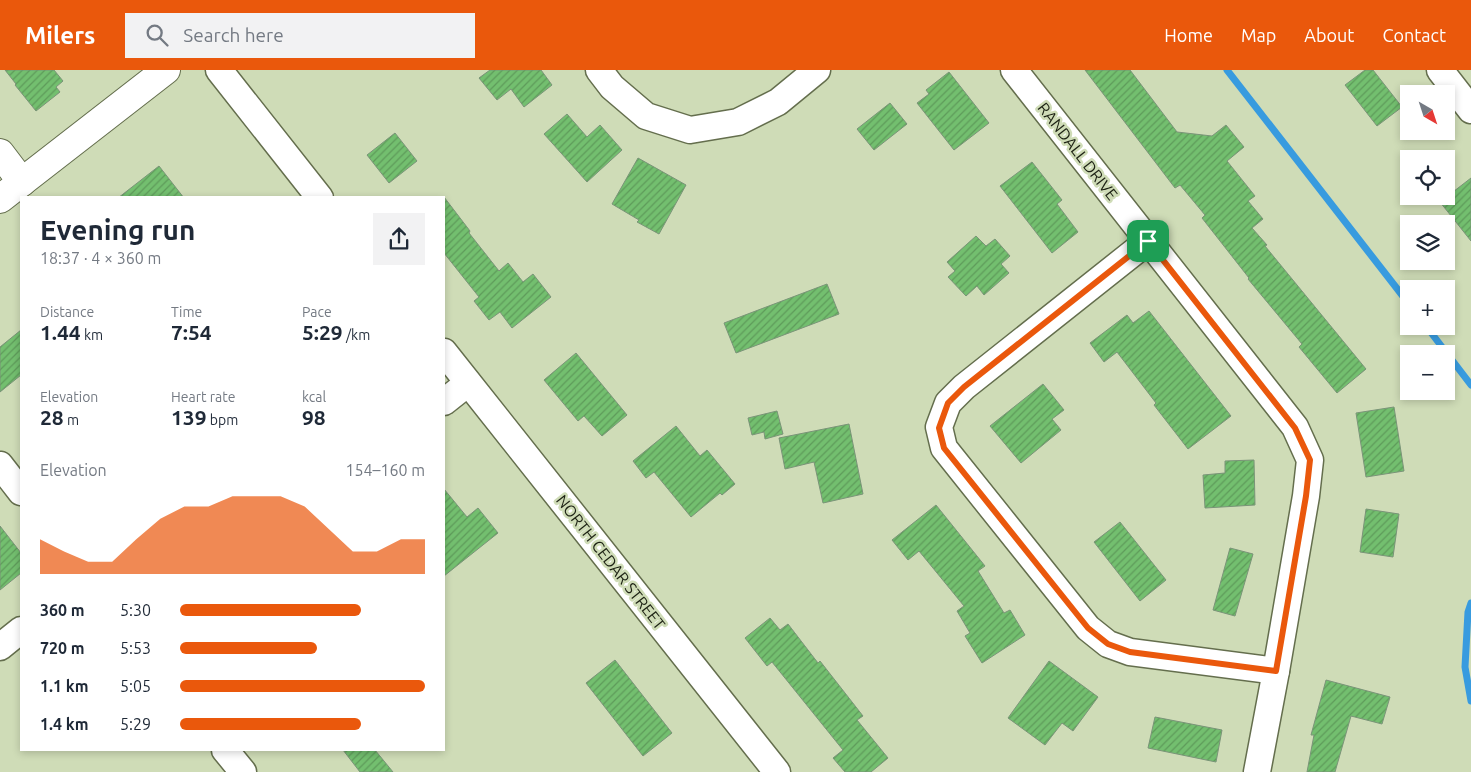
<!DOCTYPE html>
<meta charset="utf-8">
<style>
:root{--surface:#fff;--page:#f2f2f3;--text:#1f2937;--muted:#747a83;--accent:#ea580c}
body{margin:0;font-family:Ubuntu,sans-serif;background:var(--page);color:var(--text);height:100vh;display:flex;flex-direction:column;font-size:19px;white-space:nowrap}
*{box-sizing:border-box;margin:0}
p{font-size:16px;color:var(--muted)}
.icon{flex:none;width:28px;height:28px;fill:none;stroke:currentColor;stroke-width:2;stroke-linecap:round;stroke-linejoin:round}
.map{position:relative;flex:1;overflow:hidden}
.sheet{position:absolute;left:20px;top:126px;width:425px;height:555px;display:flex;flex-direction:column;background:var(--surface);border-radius:0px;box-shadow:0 2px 8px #0003}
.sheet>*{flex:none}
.needle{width:32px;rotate:141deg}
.fabs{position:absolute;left:1400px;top:15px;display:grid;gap:10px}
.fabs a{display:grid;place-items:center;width:55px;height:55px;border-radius:0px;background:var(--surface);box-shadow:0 2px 8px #0003;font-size:25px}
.pin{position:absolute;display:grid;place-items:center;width:42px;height:42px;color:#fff;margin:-21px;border-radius:10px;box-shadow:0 2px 8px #0006}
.round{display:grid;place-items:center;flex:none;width:52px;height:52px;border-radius:0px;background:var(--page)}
.overview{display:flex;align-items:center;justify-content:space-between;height:85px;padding:0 20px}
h1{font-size:28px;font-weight:700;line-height:38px}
.metrics{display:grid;grid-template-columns:repeat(3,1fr);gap:8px;height:85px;padding:5px 20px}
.metrics div{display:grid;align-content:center}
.metrics b{font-size:21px;font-weight:700}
.metrics small{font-size:14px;font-weight:400}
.metrics p{font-size:14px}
.chart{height:140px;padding:10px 20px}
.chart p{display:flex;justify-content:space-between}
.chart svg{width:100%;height:90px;margin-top:5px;fill:var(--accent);opacity:.7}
ul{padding:0 20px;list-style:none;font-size:16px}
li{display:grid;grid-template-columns:80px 60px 1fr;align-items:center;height:38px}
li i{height:12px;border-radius:6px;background:var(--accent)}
header{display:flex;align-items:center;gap:30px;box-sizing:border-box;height:70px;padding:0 25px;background:var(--accent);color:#fff}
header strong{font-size:24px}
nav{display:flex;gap:28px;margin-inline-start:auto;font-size:18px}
.search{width:350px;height:45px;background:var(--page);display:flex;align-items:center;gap:12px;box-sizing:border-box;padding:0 18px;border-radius:0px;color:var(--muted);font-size:19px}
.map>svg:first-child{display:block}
</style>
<header>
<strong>Milers</strong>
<div class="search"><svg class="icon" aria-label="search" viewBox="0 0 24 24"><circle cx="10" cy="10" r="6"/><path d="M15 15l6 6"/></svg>Search here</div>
<nav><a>Home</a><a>Map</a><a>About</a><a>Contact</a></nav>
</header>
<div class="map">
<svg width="1471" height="702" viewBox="0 0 1471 702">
<defs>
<pattern id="building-hatch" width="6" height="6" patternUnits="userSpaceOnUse" patternTransform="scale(1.25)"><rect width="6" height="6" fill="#73bf6f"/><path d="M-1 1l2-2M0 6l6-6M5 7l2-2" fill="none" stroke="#5e9b5a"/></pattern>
</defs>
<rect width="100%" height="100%" fill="#cfdcb7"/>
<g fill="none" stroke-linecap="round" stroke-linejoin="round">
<!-- stream -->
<g stroke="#389bdf" stroke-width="7">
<polyline points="1227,0 1409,234"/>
<polyline points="1426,256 1471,315"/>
<polyline points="1471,533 1468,542 1465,597 1471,631"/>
</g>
</g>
<!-- building -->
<g fill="url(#building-hatch)" stroke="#7a9478">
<polygon points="5,0 54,0 63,11 56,17 60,22 36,41 15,15 16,14"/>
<polygon points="490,0 541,0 552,15 524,37 511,19 497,30 479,8"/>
<polygon points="1085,0 1130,0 1177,62 1212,66 1226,55 1244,77 1227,91 1255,126 1248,131 1263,149 1252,158 1267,175 1265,176 1366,299 1337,323 1299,277 1302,274 1248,209 1249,208 1202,148 1205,145 1180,115 1175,118"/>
<polygon points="1365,0 1373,0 1402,37 1377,56 1345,15"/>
<polygon points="949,2 989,53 954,80 917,33 929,24 926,20"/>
<polygon points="890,33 907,54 874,80 857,59"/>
<polygon points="567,44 587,67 600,55 622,80 587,112 544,64"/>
<polygon points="395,63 417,91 389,113 367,85"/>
<polygon points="638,88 686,115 659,164 637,152 639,150 612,134"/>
<polygon points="1032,92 1062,130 1057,134 1078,162 1052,183 1000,116"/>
<polygon points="159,96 184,128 118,128"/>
<polygon points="1471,108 1471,171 1440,132"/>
<polygon points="444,127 470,161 469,163 499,201 508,193 523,212 533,204 551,227 512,258 500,242 489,250 474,231 479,227 444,183"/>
<polygon points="976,166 986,176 995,169 1010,186 1001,194 1009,203 984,225 977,216 966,226 948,207 955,201 947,192"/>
<polygon points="827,214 839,244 736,283 724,253"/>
<polygon points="1149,241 1231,346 1188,379 1154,335 1156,333 1117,282 1104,292 1090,273 1127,245 1133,253"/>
<polygon points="21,260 21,305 0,322 0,277"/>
<polygon points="576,283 627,345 602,366 584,346 578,351 544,310"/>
<polygon points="1043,314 1064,340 1052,349 1061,360 1021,393 990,356"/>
<polygon points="1394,337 1404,401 1366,407 1356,343"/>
<polygon points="777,341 783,364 765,369 764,362 752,365 748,348"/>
<polygon points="849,354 863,424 823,433 814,392 785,399 779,368"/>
<polygon points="676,356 700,386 707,380 735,414 722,425 720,423 691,447 654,402 646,408 633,391"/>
<polygon points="1254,390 1255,435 1205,438 1203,405 1225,403 1225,391"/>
<polygon points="444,419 467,447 478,438 498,463 444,506"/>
<polygon points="936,435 985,496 978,501 1004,543 1010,540 1025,565 982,593 965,566 970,563 957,541 964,536 919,481 908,490 892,470"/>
<polygon points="1366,439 1399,444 1393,487 1360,482"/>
<polygon points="1120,452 1166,510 1140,531 1094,472"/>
<polygon points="0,456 21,483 21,503 0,520"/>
<polygon points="1230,478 1253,484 1235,546 1213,540"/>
<polygon points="770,548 780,560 788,554 818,593 820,591 863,646 857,650 888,688 871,702 845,702 833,688 843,680 772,592 767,596 745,568"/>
<polygon points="615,590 672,663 643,686 586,613"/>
<polygon points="1049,591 1098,627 1073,661 1062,653 1045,675 1008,648"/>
<polygon points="1326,610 1390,627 1382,654 1351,646 1335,702 1307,702 1314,665 1311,665"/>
<polygon points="1155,647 1222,660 1216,692 1148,678"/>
<polygon points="343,680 375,680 393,702 360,702"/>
</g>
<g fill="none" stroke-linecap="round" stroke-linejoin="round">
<defs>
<g id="minor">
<polyline points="219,0 320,128"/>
<polyline points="599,0 612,17 646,46 690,60 738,52 778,32 817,0"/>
<polyline points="1014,0 1295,357 1310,390 1306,426 1276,601 1257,702"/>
<polyline points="1440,0 1471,40"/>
<polyline points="1148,171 964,317 948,333 939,357 944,378 1088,558 1108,574 1130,582 1276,601"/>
<polyline points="444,282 777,702"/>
<polyline points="444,332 468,313"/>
<polyline points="0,395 21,422"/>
<polyline points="0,577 21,560"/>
<polyline points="225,680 243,702"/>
</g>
<g id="tertiary">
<polyline points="0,83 22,112"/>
<polyline points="0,129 166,0"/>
</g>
</defs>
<!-- minor casing -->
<use href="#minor" stroke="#646e4d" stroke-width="29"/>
<!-- tertiary casing -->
<use href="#tertiary" stroke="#646e4d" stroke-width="30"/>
<!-- minor -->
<use href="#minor" stroke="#fff" stroke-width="26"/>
<!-- tertiary -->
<use href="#tertiary" stroke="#fff" stroke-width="28"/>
</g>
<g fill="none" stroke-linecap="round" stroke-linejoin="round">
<defs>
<polygon id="route" points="1148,171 1295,358 1310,390 1306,426 1276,601 1130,582 1108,574 1088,558 944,378 939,358 948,333 964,317"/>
</defs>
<!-- route casing -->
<use href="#route" stroke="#fff" stroke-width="10"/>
<!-- route -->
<use href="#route" stroke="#ea580c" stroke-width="6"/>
</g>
<g text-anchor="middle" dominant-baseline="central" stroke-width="5" stroke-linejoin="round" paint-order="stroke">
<!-- street labels -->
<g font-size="16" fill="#1c2113" stroke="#cfdcb7">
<text transform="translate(1078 81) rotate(52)">RANDALL DRIVE</text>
<text transform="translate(611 492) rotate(52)">NORTH CEDAR STREET</text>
</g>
</g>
</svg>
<div class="fabs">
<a><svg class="needle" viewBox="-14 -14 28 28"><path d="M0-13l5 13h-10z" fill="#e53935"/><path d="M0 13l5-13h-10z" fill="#747a83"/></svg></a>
<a><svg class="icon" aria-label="locate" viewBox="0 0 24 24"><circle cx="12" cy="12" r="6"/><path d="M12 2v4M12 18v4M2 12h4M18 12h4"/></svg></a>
<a><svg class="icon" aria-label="layers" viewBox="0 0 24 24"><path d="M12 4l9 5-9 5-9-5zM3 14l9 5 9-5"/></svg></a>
<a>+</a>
<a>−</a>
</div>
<div class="pin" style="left:1148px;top:171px;background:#1e9e55"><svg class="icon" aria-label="arrive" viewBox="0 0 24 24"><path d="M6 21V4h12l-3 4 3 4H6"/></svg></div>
<section class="sheet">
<div class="overview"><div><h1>Evening run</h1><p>18:37 · 4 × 360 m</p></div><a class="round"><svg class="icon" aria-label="share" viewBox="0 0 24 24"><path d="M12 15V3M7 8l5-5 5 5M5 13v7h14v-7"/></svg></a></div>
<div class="metrics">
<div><p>Distance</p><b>1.44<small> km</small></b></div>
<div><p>Time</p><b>7:54</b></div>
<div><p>Pace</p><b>5:29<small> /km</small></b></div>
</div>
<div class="metrics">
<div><p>Elevation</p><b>28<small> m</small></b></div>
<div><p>Heart rate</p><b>139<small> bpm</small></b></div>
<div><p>kcal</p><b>98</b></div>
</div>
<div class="chart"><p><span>Elevation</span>154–160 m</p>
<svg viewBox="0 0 160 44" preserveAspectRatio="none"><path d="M0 44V27L10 33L20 38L30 38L40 27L50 17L60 11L70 11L80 6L90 6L100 6L110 11L120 22L130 33L140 33L150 27L160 27V44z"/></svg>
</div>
<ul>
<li><b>360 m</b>5:30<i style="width:74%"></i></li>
<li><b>720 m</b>5:53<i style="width:56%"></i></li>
<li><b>1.1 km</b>5:05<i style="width:100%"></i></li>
<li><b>1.4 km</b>5:29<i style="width:74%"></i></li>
</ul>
</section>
</div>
